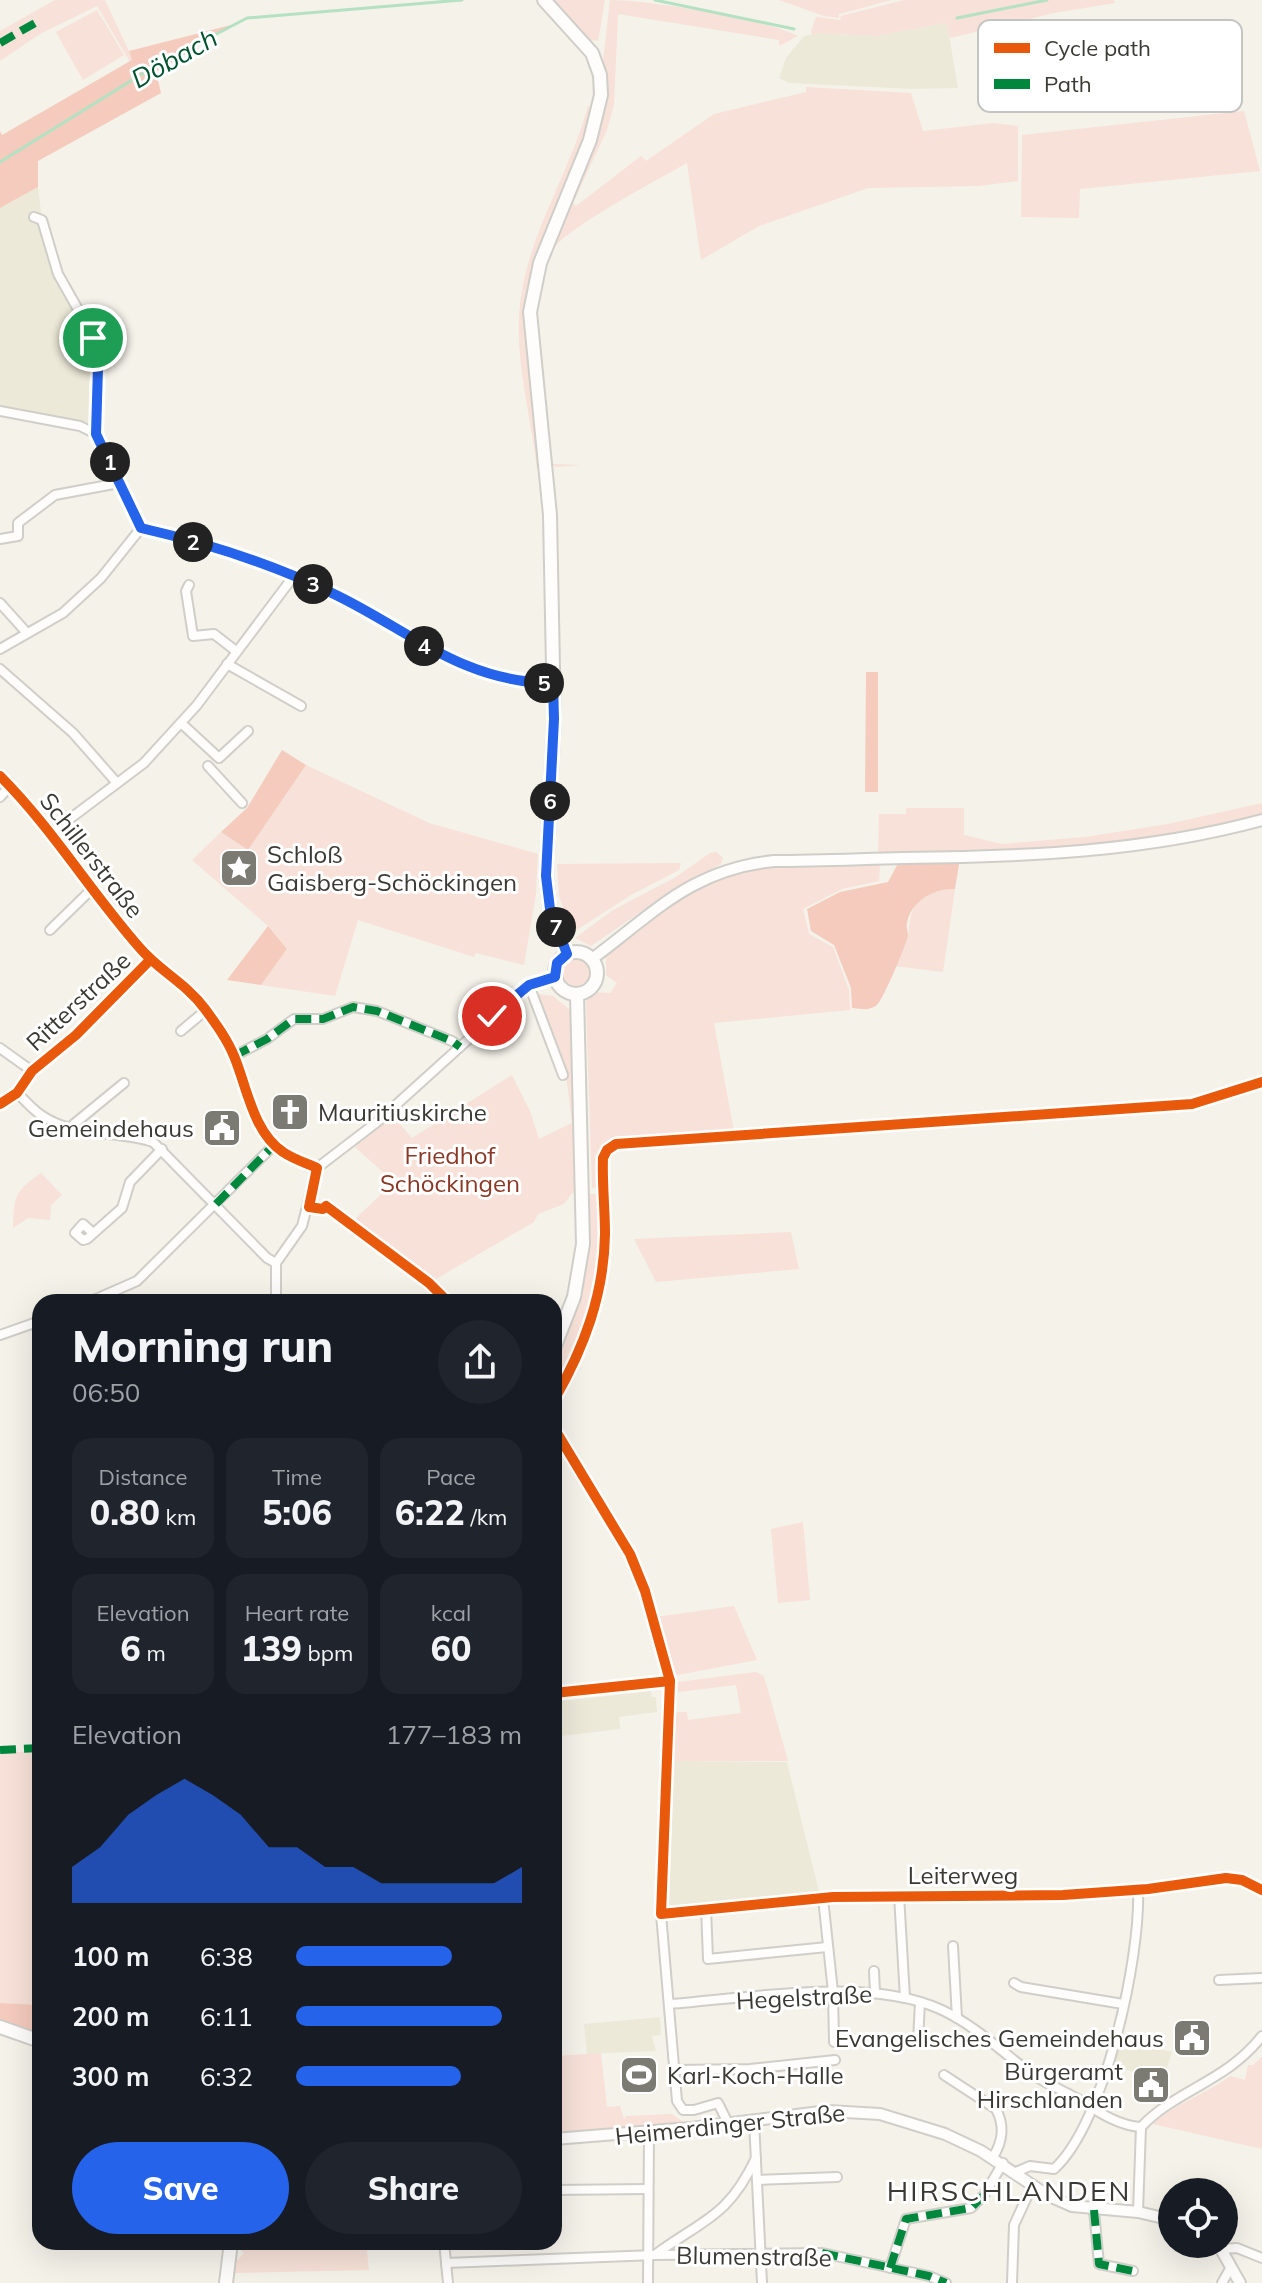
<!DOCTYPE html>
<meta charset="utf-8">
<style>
:root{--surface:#171b24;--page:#20242c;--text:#f1f3f6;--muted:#9ea1a6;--accent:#2563eb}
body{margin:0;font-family:Mulish,sans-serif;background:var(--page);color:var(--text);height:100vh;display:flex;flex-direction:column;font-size:30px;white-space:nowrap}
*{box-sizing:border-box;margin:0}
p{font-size:26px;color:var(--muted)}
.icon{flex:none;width:44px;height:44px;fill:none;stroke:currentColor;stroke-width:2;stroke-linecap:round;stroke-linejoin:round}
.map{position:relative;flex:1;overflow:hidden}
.details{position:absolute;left:32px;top:1294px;width:530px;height:956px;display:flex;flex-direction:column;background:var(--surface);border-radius:24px;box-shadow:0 8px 32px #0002}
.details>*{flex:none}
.controls{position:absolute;left:1158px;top:2178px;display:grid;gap:16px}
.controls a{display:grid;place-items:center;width:80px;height:80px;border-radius:50%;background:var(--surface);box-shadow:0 8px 32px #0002;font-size:40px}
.pin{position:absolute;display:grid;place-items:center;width:68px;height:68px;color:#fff;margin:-34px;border:4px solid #fff;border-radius:50%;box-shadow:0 2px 8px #0007}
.km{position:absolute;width:40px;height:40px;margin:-20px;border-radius:50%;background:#222;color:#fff;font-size:22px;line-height:40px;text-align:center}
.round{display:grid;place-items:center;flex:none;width:84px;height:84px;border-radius:42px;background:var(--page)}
.headline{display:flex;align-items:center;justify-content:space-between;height:136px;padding:0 40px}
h1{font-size:44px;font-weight:800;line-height:60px}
.stats{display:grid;grid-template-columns:repeat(3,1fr);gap:12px;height:136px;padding:8px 40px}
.stats div{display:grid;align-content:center;border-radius:20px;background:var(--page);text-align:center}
.stats b{font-size:34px;font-weight:800}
.stats small{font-size:22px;font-weight:400}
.stats p{font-size:22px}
.chart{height:224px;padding:16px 40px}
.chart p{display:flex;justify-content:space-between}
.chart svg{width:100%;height:144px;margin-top:8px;fill:var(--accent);opacity:.7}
.primary-button{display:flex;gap:16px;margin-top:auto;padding:16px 40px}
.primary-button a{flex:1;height:92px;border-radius:48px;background:var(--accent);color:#fff;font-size:32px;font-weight:800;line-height:92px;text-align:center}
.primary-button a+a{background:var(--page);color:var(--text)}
ul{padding:0 40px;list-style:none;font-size:26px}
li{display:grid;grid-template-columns:128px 96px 1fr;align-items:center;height:60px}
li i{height:20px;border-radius:10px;background:var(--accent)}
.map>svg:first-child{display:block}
</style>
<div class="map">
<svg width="1262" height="2283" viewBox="0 0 1262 2283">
<rect width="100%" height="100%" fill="#f5f2ea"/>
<!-- built -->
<g fill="#ede9d9">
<polygon points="947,23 958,88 911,89 789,83 779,78 786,58 804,36 817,33 876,36"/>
<polygon points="38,187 42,220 58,274 93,338 96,434 0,411 0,208"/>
<polygon points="651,1691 652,1697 656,1697 657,1712 619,1717 620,1729 554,1737 554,1702"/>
<polygon points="674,1761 787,1762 819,1891 814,1896 669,1910"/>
<polygon points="660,2017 661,2035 652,2036 656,2051 587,2054 584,2024"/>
<polygon points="1120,2040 1172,2052 1163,2080 1113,2066"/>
</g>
<!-- green -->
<g fill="#f7e1d8">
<polygon points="55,0 105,0 133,60 130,62 97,6 40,34 0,61 0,31"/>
<polygon points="550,0 605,0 598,41 589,40"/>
<path d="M 610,0 C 649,0 765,19 798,36 L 779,46 L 779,40 L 618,14 L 614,105 L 607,130 L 573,203 L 576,206 L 641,156 L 646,161 L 714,114 L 806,92 L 806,87 L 911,93 L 923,131 L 993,123 L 1018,126 L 1018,181 L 979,186 L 868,188 L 759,226 L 701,260 L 687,163 C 659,179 568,227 552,250 C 522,294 547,412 553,464 L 582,465 L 556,467 L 550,464 L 534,334 L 537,285 L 594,141 Z"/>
<polygon points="779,0 892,0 839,14 839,18 824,16"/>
<polygon points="904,0 1114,0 1115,3 1054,13 950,38 946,23 876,36 818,33 813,35 811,32 816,17 840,20 841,16"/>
<polygon points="97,10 124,55 83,80 56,32"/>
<path d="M 588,106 L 599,109 L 534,284 L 542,468 L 537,469 C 531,415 514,359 520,304 C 528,234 570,173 588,106 Z"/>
<polygon points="1244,111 1260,171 1080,189 1079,218 1021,217 1022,135"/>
<polygon points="306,765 429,823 538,854 536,894 524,965 476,953 474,957 358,920 335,996 261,985 287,949 268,926 192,860 221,832 248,850"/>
<polygon points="1262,803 1262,820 1099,850 878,859 879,814 906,814 906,808 964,808 964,835 1002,844 1085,837 1168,824"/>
<polygon points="716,852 723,858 721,864 677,887 591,946 575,938 613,910 676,877 710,853"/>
<polygon points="681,863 679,870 631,895 572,933 559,896 557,864"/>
<path d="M 880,864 L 879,881 L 842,889 L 803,909 L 809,934 L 833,947 L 849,990 L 850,1010 L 714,1023 L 734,1132 L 611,1138 L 602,1147 L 602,1187 L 592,1188 L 586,1002 L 595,992 L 610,993 L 617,983 L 606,975 L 606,956 C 648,919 689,883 745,869 C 788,859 837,864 880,864 Z"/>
<path d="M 941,888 L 955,889 L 943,972 L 894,966 C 899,957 906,946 908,936 C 912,908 911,899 941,888 Z"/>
<circle cx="576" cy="973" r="16"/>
<polygon points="538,994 553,996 570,1010 578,1192 572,1193 564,1204 538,1214 534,1222 429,1283 354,1220 394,1182 355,1147 392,1115 412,1138 512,1075 530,1111 539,1139 572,1123 566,1074"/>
<path d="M 41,1173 L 62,1195 L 51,1205 L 50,1220 L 28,1218 L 13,1228 C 14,1196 14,1192 41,1173 Z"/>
<path d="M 583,1194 L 604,1194 C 605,1240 604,1287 588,1331 C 579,1354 565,1376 554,1398 L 554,1346 L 574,1297 Z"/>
<polygon points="791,1232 799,1269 656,1282 634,1239"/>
<polygon points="803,1522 810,1600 778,1603 771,1529"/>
<polygon points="734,1606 757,1660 672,1676 656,1617"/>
<polygon points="756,1672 764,1676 788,1761 674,1761 676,1712 687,1712 688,1720 741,1713 736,1685 678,1692 678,1682"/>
<polygon points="40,1751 40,2005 0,2003 0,1753"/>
<polygon points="601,2053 607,2107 620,2106 624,2119 626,2116 672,2114 683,2122 672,2125 554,2134 554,2056"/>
<path d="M 1262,2057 L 1262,2149 L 1153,2124 C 1175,2103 1205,2095 1230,2076 L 1245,2080 L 1248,2065 L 1253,2065 Z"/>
<polygon points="243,2242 370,2242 366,2243 369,2270 234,2273 235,2263 244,2253 241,2251"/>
</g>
<!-- forest -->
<g fill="#f4cbbd">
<polygon points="235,24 156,72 161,93 38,161 38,187 0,208 0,131 2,135 132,60 129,51"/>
<polygon points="866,672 878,672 878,792 865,792"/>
<polygon points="282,750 306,765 248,850 221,832 247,808"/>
<path d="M 901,858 L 960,858 L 955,889 C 934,888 911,901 907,923 C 906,927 908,931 908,936 C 906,945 883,1000 877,1005 C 869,1011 862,1009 852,1008 L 851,988 L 834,945 L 811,931 L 807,909 L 840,892 L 888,882 Z"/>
<polygon points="268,926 287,949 261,985 227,980"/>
<polygon points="0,2003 40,2005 40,2037 0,2023"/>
</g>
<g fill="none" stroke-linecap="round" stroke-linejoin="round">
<!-- stream -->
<g stroke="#b4e1c2" stroke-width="3">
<polyline points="655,0 794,29"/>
<polyline points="957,18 1047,0"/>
<polyline points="0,162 150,69 247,18 462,0"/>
</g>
<defs>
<g id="minor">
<polyline points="34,217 42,220 58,274 88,327 96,348 96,434 141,528"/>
<polyline points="0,411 80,426 96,434"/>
<path d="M 141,528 C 206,543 276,565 336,595 C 412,632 464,683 553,683"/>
<polyline points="0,539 18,536 18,523 55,495 119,483"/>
<polyline points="189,585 186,591 193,636 214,634 236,651"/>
<polyline points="0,603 27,633"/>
<polyline points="0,649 63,613 101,578 141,528"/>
<polyline points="227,664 301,706"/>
<polyline points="0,669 73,733 117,783"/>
<polyline points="181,723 219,758 248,731"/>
<polyline points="208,766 242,803"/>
<path d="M 0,776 C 52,828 90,891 139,947 C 159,971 186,983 205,1009 C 216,1024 227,1039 234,1056 C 247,1087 253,1132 283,1152 C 293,1159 306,1163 317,1168"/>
<polyline points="0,797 10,786"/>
<polyline points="51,833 144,763 197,705 293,577"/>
<polyline points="50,930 92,889"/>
<polyline points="529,985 563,1075"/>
<polyline points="181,1031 206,1010"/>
<polyline points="0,1048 32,1071"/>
<polyline points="234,1056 267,1039 294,1019 323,1019 353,1007 377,1011 452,1041 460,1047"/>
<path d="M 17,1093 C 25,1100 32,1109 41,1115 C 74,1138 117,1130 153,1142 L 267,1258 L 276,1263"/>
<polyline points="0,1104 17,1093 32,1071 76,1035 150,960"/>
<polyline points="69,1128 124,1083"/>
<polyline points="317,1168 377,1122 523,990 542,979 555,977"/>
<polyline points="93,1233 83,1224 75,1233 83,1240 87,1239 122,1208 130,1182 162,1149"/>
<polyline points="89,1302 137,1281 274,1145"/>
<polyline points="276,1302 276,1263 302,1226 317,1168"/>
<polyline points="0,1335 40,1321"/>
<polyline points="899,1895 905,1998"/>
<polyline points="823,1898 833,1992 834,2042"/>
<polyline points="706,1908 708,1959 827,1947"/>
<polyline points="953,1946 957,2018"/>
<polyline points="874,1971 875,1992"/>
<polyline points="1219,1980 1262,1978"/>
<polyline points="1014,1983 1021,1987 1123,2004"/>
<path d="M 670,2004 C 750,1998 870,1976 942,2010 C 976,2026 1003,2053 1032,2074 C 1051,2087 1073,2094 1091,2107 C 1106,2117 1123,2126 1141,2127"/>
<polyline points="918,2041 920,2002"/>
<polyline points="675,2070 750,2069 835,2060"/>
<path d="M 944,2075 L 996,2109 C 1005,2126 1003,2141 993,2157"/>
<polyline points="754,2121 762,2283"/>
<polyline points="728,2123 718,2103 694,2110 683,2110 677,2101 661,1914 833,1897 1063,1895 1148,1889 1226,1878 1242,1880 1262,1890"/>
<path d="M 1016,2172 L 1030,2166 L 1054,2169 C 1105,2123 1141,1957 1138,1889"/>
<polyline points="758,2180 837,2177"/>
<polyline points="554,2190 646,2189"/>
<polyline points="1094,2210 1099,2264 1133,2271"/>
<path d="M 1138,2212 L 1141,2127 C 1177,2089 1226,2082 1262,2036"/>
<polyline points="444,2242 448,2283"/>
<polyline points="1222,2249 1237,2248 1262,2258"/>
<path d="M 656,2254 C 704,2219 728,2217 756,2158"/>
<polyline points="446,2263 655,2255 822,2253 929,2276 946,2283"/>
<polyline points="890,2268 906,2219 971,2208 984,2195 1003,2163"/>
<polyline points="648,2283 649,2132"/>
<polyline points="1012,2283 1014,2225 1032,2186"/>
<polyline points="1222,2283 1231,2267"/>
</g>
<g id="tertiary">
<path d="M 592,959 C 654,913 692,869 774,861 C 817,861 860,859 903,858 C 1024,857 1144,852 1262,820"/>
<polyline points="554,2139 691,2128 828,2111 880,2114 945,2134 981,2151 1047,2195 1072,2206 1138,2212 1172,2220"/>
<polyline points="1218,2244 1240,2283"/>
</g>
<g id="secondary">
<polyline points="544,0 592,53 600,75 601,95 590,140 540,263 530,312 550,515 554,719 546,876 550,909 567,954"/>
<circle cx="576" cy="973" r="21"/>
<polyline points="554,1348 574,1297 583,1244 577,994"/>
<polyline points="0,2027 40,2041"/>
<polyline points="226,2283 231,2242"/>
</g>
</defs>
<!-- minor casing -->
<use href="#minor" stroke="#d0cec8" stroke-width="12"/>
<!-- tertiary casing -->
<use href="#tertiary" stroke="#d0cec8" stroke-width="14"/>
<!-- secondary casing -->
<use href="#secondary" stroke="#d0cec8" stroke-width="16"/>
<!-- minor -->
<use href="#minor" stroke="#fefdfc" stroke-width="8"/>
<!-- tertiary -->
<use href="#tertiary" stroke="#fefdfc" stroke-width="10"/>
<!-- secondary -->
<use href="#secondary" stroke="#fefdfc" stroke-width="12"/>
<!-- quiet -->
<g stroke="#00873e" stroke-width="8" stroke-dasharray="16 8" stroke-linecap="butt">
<polyline points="0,43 35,23"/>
<polyline points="234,1056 267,1039 294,1019 323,1019 353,1007 377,1011 452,1041 460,1047"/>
<polyline points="216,1204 274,1145"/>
<polyline points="0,1750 40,1748"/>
<polyline points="1094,2210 1099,2264 1133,2271"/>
<polyline points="822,2253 929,2276 946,2283"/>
<polyline points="890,2268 906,2219 971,2208 984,2195"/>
</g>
<defs>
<g id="cycleway">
<path d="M 0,776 C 52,828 90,891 139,947 C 159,971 186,983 205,1009 C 216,1024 227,1039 234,1056 C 247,1087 253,1132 283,1152 C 293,1159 306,1163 317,1168 L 309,1207 L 323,1209 L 326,1206 L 429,1283 L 448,1302"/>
<polyline points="0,1104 17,1093 32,1071 76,1035 150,960"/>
<path d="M 554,1400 C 584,1348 604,1295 605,1234 C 605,1209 602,1183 603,1158 L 607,1150 L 616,1144 L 1192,1104 L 1262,1082"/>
<polyline points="554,1428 630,1554 645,1591 670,1681 661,1914 833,1897 1063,1895 1148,1889 1226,1878 1242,1880 1262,1890"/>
<polyline points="554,1693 670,1681"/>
</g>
</defs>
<!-- cycleway casing -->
<use href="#cycleway" stroke="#fff" stroke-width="15"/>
<!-- cycleway -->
<use href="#cycleway" stroke="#e8590c" stroke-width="10"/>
</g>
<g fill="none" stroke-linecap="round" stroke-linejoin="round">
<defs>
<path id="route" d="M 93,338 L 98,367 L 96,434 L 141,528 C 206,543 276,565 336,595 C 412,632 464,683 553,683 L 554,719 L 546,876 L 550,909 L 567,954 L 557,963 L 555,977 L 529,985 L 492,1016"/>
</defs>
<!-- route casing -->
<use href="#route" stroke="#fff" stroke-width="16"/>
<!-- route -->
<use href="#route" stroke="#2563eb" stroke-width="10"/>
</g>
<!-- icons -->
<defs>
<symbol id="sight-square" viewBox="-11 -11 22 22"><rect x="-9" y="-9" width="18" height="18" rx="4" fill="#7b7a73" stroke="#fff"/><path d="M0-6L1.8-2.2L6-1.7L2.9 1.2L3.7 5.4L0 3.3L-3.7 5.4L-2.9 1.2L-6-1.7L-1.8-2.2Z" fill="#fff"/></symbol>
<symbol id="church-square" viewBox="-11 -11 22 22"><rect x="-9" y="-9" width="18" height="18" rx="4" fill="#7b7a73" stroke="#fff"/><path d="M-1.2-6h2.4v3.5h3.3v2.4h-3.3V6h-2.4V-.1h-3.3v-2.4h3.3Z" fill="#fff"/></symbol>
<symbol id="civic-square" viewBox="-11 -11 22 22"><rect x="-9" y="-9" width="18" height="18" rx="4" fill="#7b7a73" stroke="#fff"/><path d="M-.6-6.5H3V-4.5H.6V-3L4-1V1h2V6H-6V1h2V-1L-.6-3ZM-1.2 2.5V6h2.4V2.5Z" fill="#fff"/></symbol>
<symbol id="stadium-square" viewBox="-11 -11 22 22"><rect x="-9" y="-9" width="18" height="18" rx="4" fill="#7b7a73" stroke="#fff"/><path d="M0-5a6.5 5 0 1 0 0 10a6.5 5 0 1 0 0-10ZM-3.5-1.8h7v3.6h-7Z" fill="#fff"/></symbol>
</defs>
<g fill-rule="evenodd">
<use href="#sight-square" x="217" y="846" width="44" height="44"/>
<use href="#church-square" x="268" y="1090" width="44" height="44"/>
<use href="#civic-square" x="200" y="1106" width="44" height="44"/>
<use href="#civic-square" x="1170" y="2016" width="44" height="44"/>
<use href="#stadium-square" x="617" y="2053" width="44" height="44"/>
<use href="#civic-square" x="1129" y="2063" width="44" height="44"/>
</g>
<g text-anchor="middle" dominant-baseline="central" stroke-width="6" stroke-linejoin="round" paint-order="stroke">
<!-- poi labels -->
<g font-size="24" fill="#3a3933" stroke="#fff" text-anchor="start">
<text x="267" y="854">Schloß<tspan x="267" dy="28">Gaisberg-Schöckingen</tspan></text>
<text x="318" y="1112">Mauritiuskirche</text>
<text x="194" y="1128" text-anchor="end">Gemeindehaus</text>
<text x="1164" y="2038" text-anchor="end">Evangelisches Gemeindehaus</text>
<text x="1123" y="2071" text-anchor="end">Bürgeramt<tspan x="1123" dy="28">Hirschlanden</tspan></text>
<text x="667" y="2075">Karl-Koch-Halle</text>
</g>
<!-- street labels -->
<g font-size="24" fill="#3a3933" stroke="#fff">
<text transform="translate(92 855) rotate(52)">Schillerstraße</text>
<text transform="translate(78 1001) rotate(-43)">Ritterstraße</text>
<text x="963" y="1875">Leiterweg</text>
<text transform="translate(804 1997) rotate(-3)">Hegelstraße</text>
<text transform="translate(730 2124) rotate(-6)">Heimerdinger Straße</text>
<text transform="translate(754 2256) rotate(1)">Blumenstraße</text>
</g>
<!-- park labels -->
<g font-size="24" fill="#8a3724" stroke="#fff">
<text x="450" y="1155">Friedhof<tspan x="450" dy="28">Schöckingen</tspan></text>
</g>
<!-- water labels -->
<g font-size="26" font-style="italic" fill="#00532e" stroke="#fff">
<text transform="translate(174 58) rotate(-29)">Döbach</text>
</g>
<!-- quarter labels -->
<g font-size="28" letter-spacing="2" fill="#3a3933" stroke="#fff">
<text x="1009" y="2190">HIRSCHLANDEN</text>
</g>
</g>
<!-- legend -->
<rect x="978" y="20" width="264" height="92" rx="12" fill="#fff" stroke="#c4c4c2" stroke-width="2"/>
<rect x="994" y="43" width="36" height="10" fill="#e8590c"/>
<rect x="994" y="79" width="36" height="10" fill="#00873e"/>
<g font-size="22" fill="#3a3933">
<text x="1044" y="56">Cycle path</text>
<text x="1044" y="92">Path</text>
</g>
</svg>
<div class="controls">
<a><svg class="icon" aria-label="locate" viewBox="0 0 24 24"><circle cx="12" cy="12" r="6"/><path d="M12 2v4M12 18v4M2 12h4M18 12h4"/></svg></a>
</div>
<div class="pin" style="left:93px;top:338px;background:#1e9e55"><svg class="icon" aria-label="arrive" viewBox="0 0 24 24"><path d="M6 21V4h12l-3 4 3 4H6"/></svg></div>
<div class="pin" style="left:492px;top:1016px;background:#d93025"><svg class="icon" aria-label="check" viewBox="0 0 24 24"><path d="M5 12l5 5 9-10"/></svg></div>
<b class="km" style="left:110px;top:462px">1</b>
<b class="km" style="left:193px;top:542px">2</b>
<b class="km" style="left:313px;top:584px">3</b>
<b class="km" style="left:424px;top:646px">4</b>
<b class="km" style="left:544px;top:683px">5</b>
<b class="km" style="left:550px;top:801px">6</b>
<b class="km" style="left:556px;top:927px">7</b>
<section class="details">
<div class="headline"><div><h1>Morning run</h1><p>06:50</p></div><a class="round"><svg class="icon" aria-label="share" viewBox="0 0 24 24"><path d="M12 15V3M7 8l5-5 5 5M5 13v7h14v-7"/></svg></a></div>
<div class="stats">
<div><p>Distance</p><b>0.80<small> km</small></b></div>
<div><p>Time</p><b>5:06</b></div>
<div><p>Pace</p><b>6:22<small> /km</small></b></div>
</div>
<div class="stats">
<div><p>Elevation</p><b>6<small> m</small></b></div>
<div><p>Heart rate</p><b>139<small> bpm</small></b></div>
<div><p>kcal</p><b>60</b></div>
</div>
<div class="chart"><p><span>Elevation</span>177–183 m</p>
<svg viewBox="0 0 160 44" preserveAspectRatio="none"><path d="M0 44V33L10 27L20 17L30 11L40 6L50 11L60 17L70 27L80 27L90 33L100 33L110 38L120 38L130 38L140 38L150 38L160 33V44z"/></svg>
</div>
<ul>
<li><b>100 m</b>6:38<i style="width:69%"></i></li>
<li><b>200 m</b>6:11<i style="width:91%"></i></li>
<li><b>300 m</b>6:32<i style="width:73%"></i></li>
</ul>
<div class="primary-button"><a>Save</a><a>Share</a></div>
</section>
</div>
